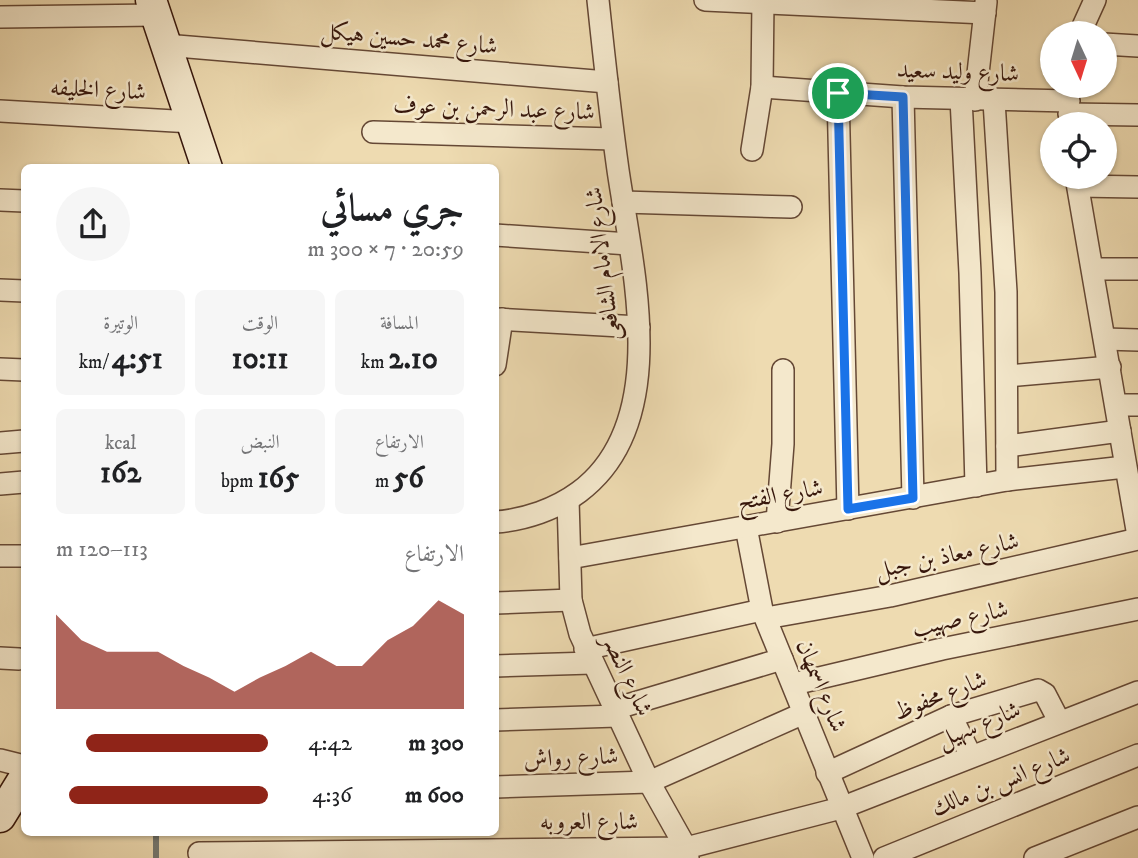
<!DOCTYPE html>
<html lang="ar">
<meta charset="utf-8">
<style>
:root{--surface:#fff;--page:#f6f6f6;--text:#202124;--muted:#757577;--accent:#8f2418}
body{margin:0;font-family:"IM FELL DW Pica",Amiri,serif;background:var(--page);color:var(--text);direction:rtl;height:100vh;display:flex;flex-direction:column;font-size:26px;white-space:nowrap}
*{box-sizing:border-box;margin:0}
p{font-size:23px;color:var(--muted)}
.icon{flex:none;width:38px;height:38px;fill:none;stroke:currentColor;stroke-width:2;stroke-linecap:round;stroke-linejoin:round}
.map{position:relative;flex:1;overflow:hidden;direction:ltr}
.side{position:absolute;left:21px;top:164px;width:478px;height:672px;display:flex;flex-direction:column;background:var(--surface);border-radius:10px;box-shadow:0 2px 5px #0004;direction:rtl}
.side>*{flex:none}
.needle{width:46px;rotate:176deg}
.controls{position:absolute;left:1040px;top:21px;display:grid;gap:14px}
.controls a{display:grid;place-items:center;width:77px;height:77px;border-radius:50%;background:var(--surface);box-shadow:0 2px 5px #0004;font-size:35px}
.pin{position:absolute;display:grid;place-items:center;width:60px;height:60px;color:#fff;margin:-30px;border:4px solid #fff;border-radius:50%;box-shadow:0 2px 7px #0007}
.round{display:grid;place-items:center;flex:none;width:74px;height:74px;border-radius:37px;background:var(--page)}
.summary{display:flex;align-items:center;justify-content:space-between;height:119px;padding:0 35px}
h1{font-size:38px;font-weight:700;line-height:52px}
.metrics{display:grid;grid-template-columns:repeat(3,1fr);gap:10px;height:119px;padding:7px 35px}
.metrics div{display:grid;align-content:center;border-radius:10px;background:var(--page);text-align:center}
.metrics b{font-size:30px;font-weight:700}
.metrics small{font-size:19px;font-weight:400}
.metrics p{font-size:19px}
.chart{height:196px;padding:14px 35px}
.chart p{display:flex;justify-content:space-between}
.chart svg{width:100%;height:126px;margin-top:7px;fill:var(--accent);opacity:.7}
ul{padding:0 35px;list-style:none;font-size:23px}
li{display:grid;grid-template-columns:112px 84px 1fr;align-items:center;height:52px}
li i{height:18px;border-radius:9px;background:var(--accent)}
.map>svg:first-child{display:block}
</style>
<div class="map">
<svg width="1138" height="858" viewBox="0 0 1138 858">
<rect width="100%" height="100%" fill="#eedbb1"/>
<filter id="stains"><feTurbulence type="fractalNoise" baseFrequency=".00286" numOctaves="4"/><feColorMatrix values="0 0 0 0 .2 0 0 0 0 .09 0 0 0 0 .02 0 0 0 .5 -.17"/></filter>
<radialGradient id="worn" r=".72"><stop offset=".6" stop-color="#630" stop-opacity="0"/><stop offset="1" stop-color="#630" stop-opacity=".3"/></radialGradient>
<g fill="none" stroke-linecap="round" stroke-linejoin="round">
<!-- stream -->
<polyline stroke="#747871" stroke-width="6" points="156,833 156,858"/>
<defs>
<g id="street">
<polyline points="705,0 985,13"/>
<polyline points="0,17 156,15"/>
<polyline points="1080,33 1095,0"/>
<polyline points="1104,44 1138,46"/>
<polyline points="165,45 607,82"/>
<polyline points="762,87 903,97 1069,101"/>
<polyline points="838,93 848,509"/>
<polyline points="903,97 913,498"/>
<polyline points="961,99 970,273 976,486"/>
<polyline points="975,100 986,2"/>
<polyline points="994,101 1006,292 1007,480"/>
<polyline points="0,111 192,122"/>
<polyline points="1069,114 1138,115"/>
<polyline points="373,132 613,139"/>
<polyline points="752,150 762,87 763,0"/>
<polyline points="1076,177 1138,536"/>
<polyline points="1078,186 1138,187"/>
<polyline points="0,200 24,201"/>
<polyline points="623,202 791,207"/>
<polyline points="495,235 629,244"/>
<polyline points="1093,269 1138,269"/>
<polyline points="0,290 24,291"/>
<polyline points="495,319 639,327"/>
<polyline points="1105,339 1138,340"/>
<polyline points="495,365 502,319"/>
<polyline points="0,369 24,370"/>
<polyline points="1008,376 1110,367"/>
<polyline points="1116,405 1138,405"/>
<polyline points="0,443 24,441"/>
<polyline points="1007,446 1120,431"/>
<polyline points="0,484 24,482"/>
<polyline points="568,500 571,600 580,634 649,782 686,848 688,858"/>
<path d="M 495,522 C 525,520 556,509 579,492 C 673,422 632,267 618,170 C 610,113 604,57 598,0"/>
<polyline points="777,522 783,444 783,370"/>
<polyline points="746,527 762,610 863,858"/>
<polyline points="0,556 24,556"/>
<polyline points="570,558 1007,480 1125,467"/>
<polyline points="495,603 571,600"/>
<polyline points="766,618 890,596 1138,539"/>
<polyline points="585,649 762,610"/>
<polyline points="0,658 19,659"/>
<polyline points="495,666 592,663"/>
<polyline points="794,684 942,649 1138,609"/>
<polyline points="614,709 782,659"/>
<polyline points="951,716 971,756"/>
<polyline points="495,720 617,716"/>
<polyline points="0,760 24,766"/>
<polyline points="827,773 951,716 1038,690 1045,694 1059,721"/>
<polyline points="495,787 649,782 804,713"/>
<polyline points="199,853 686,848 841,808 1138,692"/>
<polyline points="884,858 1138,755"/>
<polyline points="1035,858 1138,817"/>
</g>
<g id="secondary">
<polyline points="151,0 207,168"/>
<polyline points="0,817 24,778"/>
</g>
</defs>
<!-- street casing -->
<use href="#street" stroke="#654835" stroke-width="24"/>
<!-- secondary casing -->
<use href="#secondary" stroke="#37170c" stroke-width="33"/>
<!-- street -->
<use href="#street" stroke="#f4e8cc" stroke-width="21"/>
<!-- secondary -->
<use href="#secondary" stroke="#f4e8cc" stroke-width="30"/>
</g>
<g fill="none" stroke-linecap="round" stroke-linejoin="round">
<defs>
<polygon id="route" points="838,93 903,97 913,498 848,509"/>
</defs>
<!-- route casing -->
<use href="#route" stroke="#fff" stroke-width="14"/>
<!-- route -->
<use href="#route" stroke="#1a73e8" stroke-width="9"/>
</g>
<g text-anchor="middle" dominant-baseline="central" stroke-width="5" stroke-linejoin="round" paint-order="stroke">
<!-- street labels -->
<g font-size="24" fill="#37170c" stroke="#f4e8cc">
<text transform="translate(409 39) rotate(5)">شارع محمد حسين هيكل</text>
<text transform="translate(958 72) rotate(2)">شارع وليد سعيد</text>
<text transform="translate(98 90) rotate(3)">شارع الخليفه</text>
<text transform="translate(494 109) rotate(2)">شارع عبد الرحمن بن عوف</text>
<text transform="translate(603 264) rotate(-97)">شارع الامام الشافعى</text>
<text transform="translate(780 495) rotate(-10)">شارع الفتح</text>
<text transform="translate(947 556) rotate(-12)">شارع معاذ بن جبل</text>
<text transform="translate(960 619) rotate(-12)">شارع صهيب</text>
<text transform="translate(627 675) rotate(65)">شارع النصر</text>
<text transform="translate(821 686) rotate(68)">شارع اسمهان</text>
<text transform="translate(940 696) rotate(-21)">شارع محفوظ</text>
<text transform="translate(979 725) rotate(-22)">شارع سهيل</text>
<text transform="translate(571 758) rotate(-2)">شارع رواش</text>
<text transform="translate(1001 782) rotate(-22)">شارع انس بن مالك</text>
<text x="589" y="822">شارع العروبه</text>
</g>
</g>
<rect width="100%" height="100%" filter="url(#stains)"/>
<rect width="100%" height="100%" fill="url(#worn)"/>
</svg>
<div class="controls">
<a><svg class="needle" viewBox="-14 -14 28 28"><path d="M0-13l5 13h-10z" fill="#e53935"/><path d="M0 13l5-13h-10z" fill="#757577"/></svg></a>
<a><svg class="icon" aria-label="locate" viewBox="0 0 24 24"><circle cx="12" cy="12" r="6"/><path d="M12 2v4M12 18v4M2 12h4M18 12h4"/></svg></a>
</div>
<div class="pin" style="left:838px;top:93px;background:#1e9e55"><svg class="icon" aria-label="arrive" viewBox="0 0 24 24"><path d="M6 21V4h12l-3 4 3 4H6"/></svg></div>
<section class="side">
<div class="summary"><div><h1>جري مسائي</h1><p>20:59 · 7 × 300 m</p></div><a class="round"><svg class="icon" aria-label="share" viewBox="0 0 24 24"><path d="M12 15V3M7 8l5-5 5 5M5 13v7h14v-7"/></svg></a></div>
<div class="metrics">
<div><p>المسافة</p><b>2.10<small> km</small></b></div>
<div><p>الوقت</p><b>10:11</b></div>
<div><p>الوتيرة</p><b>4:51<small> /km</small></b></div>
</div>
<div class="metrics">
<div><p>الارتفاع</p><b>56<small> m</small></b></div>
<div><p>النبض</p><b>165<small> bpm</small></b></div>
<div><p>kcal</p><b>162</b></div>
</div>
<div class="chart"><p><span>الارتفاع</span>113–120 m</p>
<svg viewBox="0 0 160 44" preserveAspectRatio="none"><path d="M0 44V11L10 20L20 24L30 24L40 24L50 29L60 33L70 38L80 33L90 29L100 24L110 29L120 29L130 20L140 15L150 6L160 11V44z"/></svg>
</div>
<ul>
<li><b>300 m</b>4:42<i style="width:86%"></i></li>
<li><b>600 m</b>4:36<i style="width:94%"></i></li>
</ul>
</section>
</div>
